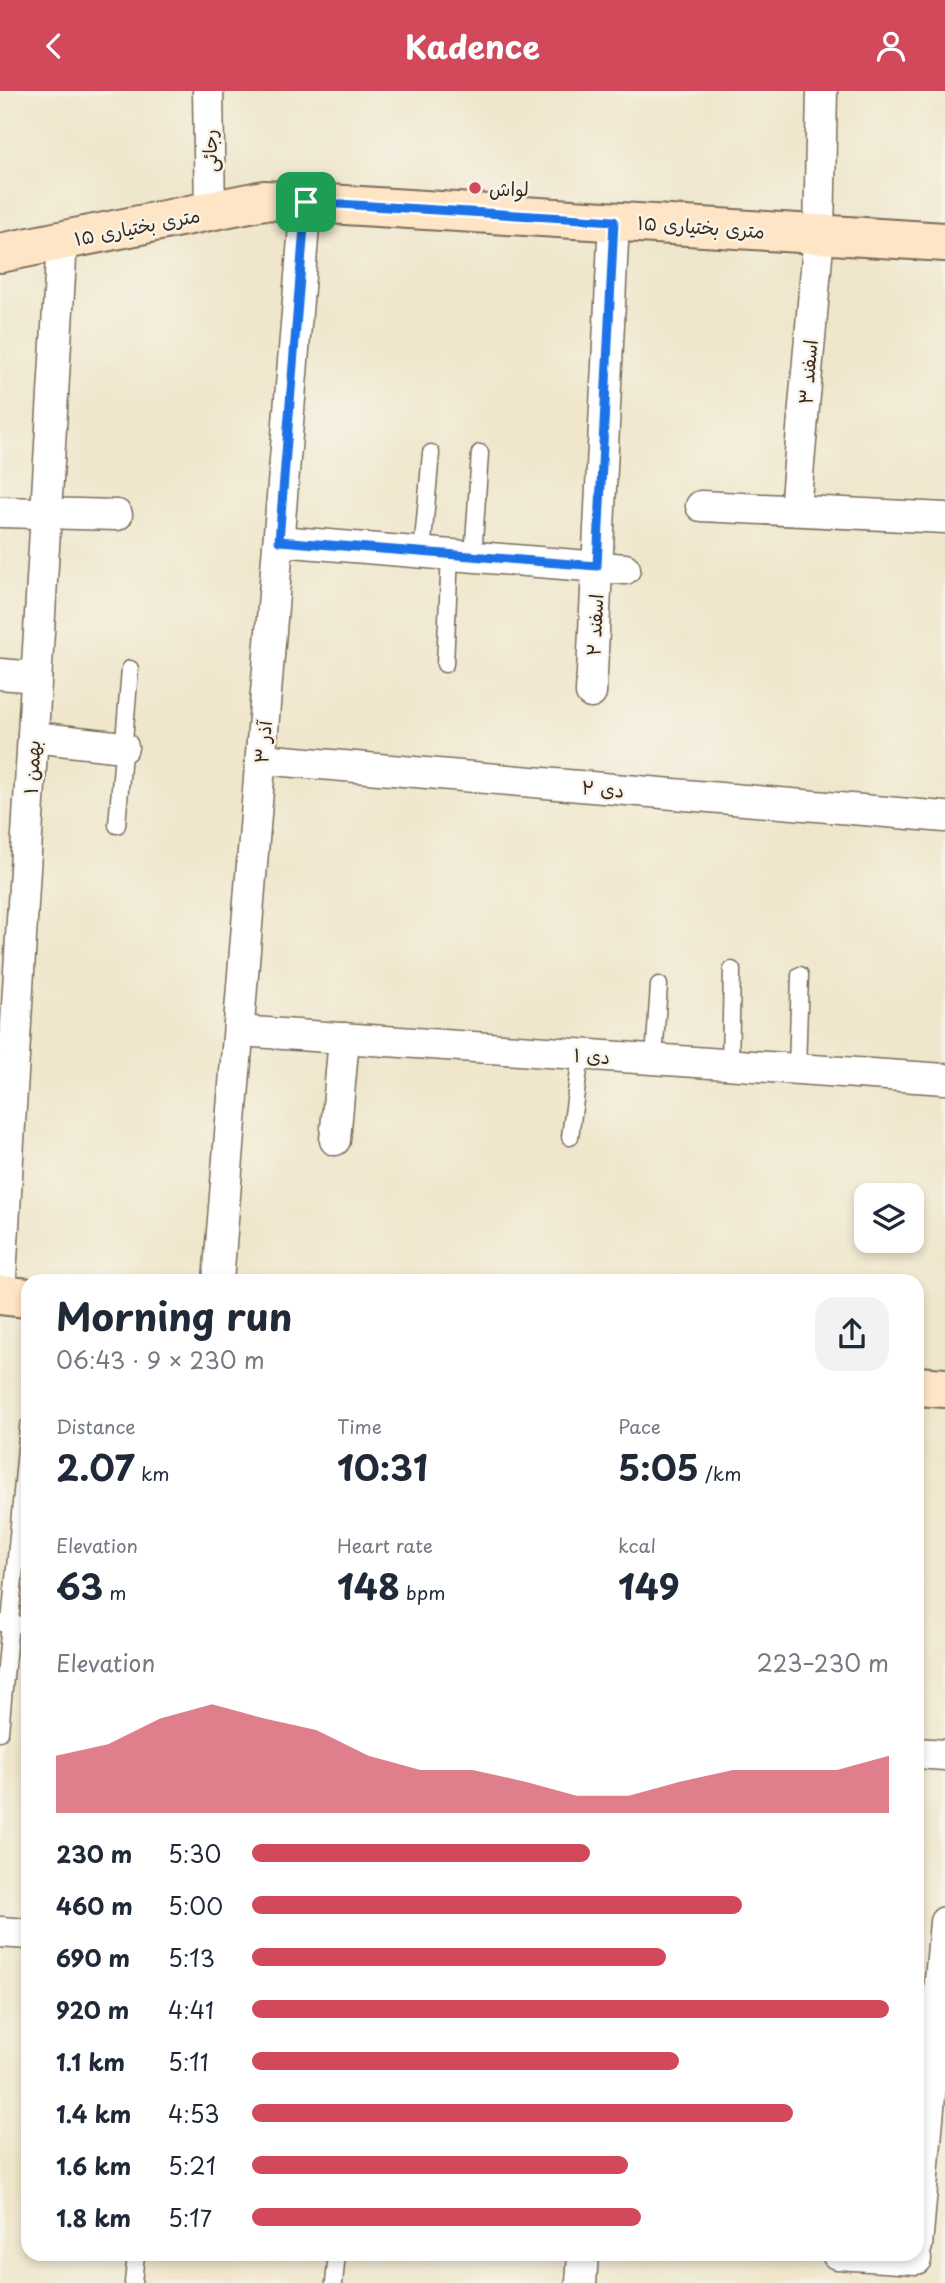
<!DOCTYPE html>
<meta charset="utf-8">
<style>
:root{--surface:#fff;--page:#f2f2f3;--text:#1f2937;--muted:#747a83;--accent:#d1495b}
body{margin:0;font-family:"Playpen Sans","Playpen Sans Arabic",sans-serif;background:var(--page);color:var(--text);height:100vh;display:flex;flex-direction:column;font-size:26px;white-space:nowrap}
*{box-sizing:border-box;margin:0}
p{font-size:23px;color:var(--muted)}
.icon{flex:none;width:38px;height:38px;fill:none;stroke:currentColor;stroke-width:2;stroke-linecap:round;stroke-linejoin:round}
.map{position:relative;flex:1;overflow:hidden}
.side{position:absolute;left:21px;top:1183px;width:903px;height:987px;display:flex;flex-direction:column;background:var(--surface);border-radius:21px;box-shadow:0 4px 10px #0003}
.side>*{flex:none}
.fabs{position:absolute;left:854px;top:1092px;display:grid;gap:14px}
.fabs a{display:grid;place-items:center;width:70px;height:70px;border-radius:14px;background:var(--surface);box-shadow:0 4px 10px #0003;font-size:35px}
.pin{position:absolute;display:grid;place-items:center;width:60px;height:60px;color:#fff;margin:-30px;border-radius:14px;box-shadow:0 4px 10px #0006}
.round{display:grid;place-items:center;flex:none;width:74px;height:74px;border-radius:21px;background:var(--page)}
.head{display:flex;align-items:center;justify-content:space-between;height:119px;padding:0 35px}
h1{font-size:38px;font-weight:700;line-height:52px}
.stats{display:grid;grid-template-columns:repeat(3,1fr);gap:10px;height:119px;padding:7px 35px}
.stats div{display:grid;align-content:center}
.stats b{font-size:35px;font-weight:700}
.stats small{font-size:19px;font-weight:400}
.stats p{font-size:19px}
.chart{height:196px;padding:14px 35px}
.chart p{display:flex;justify-content:space-between}
.chart svg{width:100%;height:126px;margin-top:7px;fill:var(--accent);opacity:.7}
ul{padding:0 35px;list-style:none;font-size:23px}
li{display:grid;grid-template-columns:112px 84px 1fr;align-items:center;height:52px}
li i{height:18px;border-radius:9px;background:var(--accent)}
header{display:flex;justify-content:space-between;align-items:center;height:91px;padding:0 35px;background:var(--accent);color:#fff;font-size:32px;font-weight:700}
.map>svg:first-child{display:block}
</style>
<header><svg class="icon" aria-label="back" viewBox="0 0 24 24"><path d="M15 5l-7 7 7 7"/></svg>Kadence<svg class="icon" aria-label="person" viewBox="0 0 24 24"><circle cx="12" cy="8" r="4"/><path d="M4 21q1-7 8-7t8 7"/></svg></header>
<div class="map">
<svg width="945" height="2192" viewBox="0 0 945 2192">
<rect width="100%" height="100%" fill="#f7f3e8"/>
<filter id="ink" filterUnits="userSpaceOnUse"><feTurbulence type="fractalNoise" baseFrequency=".0143" numOctaves="2"/><feDisplacementMap in="SourceGraphic" scale="14" xChannelSelector="R" yChannelSelector="G"/><feConvolveMatrix kernelMatrix="1 2 1 2 8 2 1 2 1" color-interpolation-filters="sRGB"/></filter>
<filter id="wash" filterUnits="userSpaceOnUse"><feTurbulence type="fractalNoise" baseFrequency=".00686" numOctaves="4" result="noise"/><feDisplacementMap in="SourceGraphic" scale="28" xChannelSelector="R" yChannelSelector="G"/><feGaussianBlur stdDeviation="1.57" result="paint"/><feColorMatrix in="noise" values="0 0 0 0 0 0 0 0 0 0 0 0 0 0 0 0 0 1.4 0 .05"/><feComposite in="paint" operator="in"/></filter>
<g filter="url(#wash)">
<rect width="100%" height="100%" fill="#efe6cb"/>
</g>
<g filter="url(#ink)">
<g fill="none" stroke-linecap="round" stroke-linejoin="round">
<defs>
<g id="lane">
<polyline points="422,462 431,362"/>
<polyline points="473,466 480,362"/>
<polyline points="445,573 450,464"/>
<polyline points="117,734 130,578"/>
<polyline points="654,968 659,894"/>
<polyline points="730,974 732,879"/>
<polyline points="797,978 800,884"/>
<polyline points="570,1046 581,964"/>
<polyline points="0,1532 28,1534"/>
<polyline points="0,1641 28,1336"/>
<polyline points="133,2192 136,2163"/>
<polyline points="334,2192 337,2163"/>
</g>
<g id="street">
<polyline points="208,0 210,120"/>
<polyline points="701,415 945,427"/>
<polyline points="795,419 819,143 822,0"/>
<polyline points="0,421 117,424"/>
<polyline points="279,450 625,478"/>
<polyline points="0,583 36,586"/>
<polyline points="591,602 614,130"/>
<polyline points="33,646 123,656"/>
<polyline points="261,668 945,726"/>
<polyline points="239,940 945,988"/>
<polyline points="335,1049 344,947"/>
<polyline points="218,1190 306,111"/>
<polyline points="0,1203 62,150"/>
<polyline points="917,1662 945,1664"/>
<polyline points="0,1841 28,1843"/>
<polyline points="917,2155 945,1831"/>
<polyline points="837,2163 916,2168"/>
<polyline points="581,2192 583,2163"/>
</g>
<g id="secondary">
<polyline points="0,162 264,109 945,151"/>
<polyline points="0,1204 28,1207"/>
<polyline points="917,1295 945,1297"/>
</g>
</defs>
<!-- lane casing -->
<use href="#lane" stroke="#7a6c5b" stroke-width="19"/>
<!-- street casing -->
<use href="#street" stroke="#7a6c5b" stroke-width="33"/>
<!-- secondary casing -->
<use href="#secondary" stroke="#7a6c5b" stroke-width="42"/>
<!-- lane -->
<use href="#lane" stroke="#fff" stroke-width="16"/>
<!-- street -->
<use href="#street" stroke="#fff" stroke-width="30"/>
<!-- secondary -->
<use href="#secondary" stroke="#fee5c5" stroke-width="38"/>
</g>
</g>
<g fill="none" stroke-linecap="round" stroke-linejoin="round" filter="url(#ink)">
<defs>
<polygon id="route" points="306,111 614,130 597,475 279,450"/>
</defs>
<!-- route casing -->
<use href="#route" stroke="#fff" stroke-width="14"/>
<!-- route -->
<use href="#route" stroke="#1a73e8" stroke-width="9"/>
</g>
<!-- markers -->
<circle fill="#d1495b" stroke="#f7f3e8" stroke-width="2.5" cx="475" cy="97" r="7"/>
<g text-anchor="middle" dominant-baseline="central" stroke-width="5" stroke-linejoin="round" paint-order="stroke">
<!-- street labels -->
<g font-size="19" fill="#3b2a1e" stroke="#f7f3e8">
<text transform="translate(209 60) rotate(-91)">رجائی</text>
<text transform="translate(137 135) rotate(-11)">۱۵ متری بختیاری</text>
<text transform="translate(701 135) rotate(4)">۱۵ متری بختیاری</text>
<text transform="translate(807 281) rotate(-85)">اسفند ۳</text>
<text transform="translate(594 534) rotate(-87)">اسفند ۲</text>
<text transform="translate(262 651) rotate(-85)">آذر ۳</text>
<text transform="translate(31 676) rotate(-87)">بهمن ۱</text>
<text transform="translate(603 697) rotate(5)">دی ۲</text>
<text transform="translate(592 964) rotate(4)">دی ۱</text>
</g>
<!-- poi labels -->
<g font-size="19" fill="#3b2a1e" stroke="#f7f3e8" text-anchor="start">
<text x="489" y="97">لواش</text>
</g>
</g>
</svg>
<div class="fabs">
<a><svg class="icon" aria-label="layers" viewBox="0 0 24 24"><path d="M12 4l9 5-9 5-9-5zM3 14l9 5 9-5"/></svg></a>
</div>
<div class="pin" style="left:306px;top:111px;background:#1e9e55"><svg class="icon" aria-label="arrive" viewBox="0 0 24 24"><path d="M6 21V4h12l-3 4 3 4H6"/></svg></div>
<section class="side">
<div class="head"><div><h1>Morning run</h1><p>06:43 · 9 × 230 m</p></div><a class="round"><svg class="icon" aria-label="share" viewBox="0 0 24 24"><path d="M12 15V3M7 8l5-5 5 5M5 13v7h14v-7"/></svg></a></div>
<div class="stats">
<div><p>Distance</p><b>2.07<small> km</small></b></div>
<div><p>Time</p><b>10:31</b></div>
<div><p>Pace</p><b>5:05<small> /km</small></b></div>
</div>
<div class="stats">
<div><p>Elevation</p><b>63<small> m</small></b></div>
<div><p>Heart rate</p><b>148<small> bpm</small></b></div>
<div><p>kcal</p><b>149</b></div>
</div>
<div class="chart"><p><span>Elevation</span>223–230 m</p>
<svg viewBox="0 0 160 44" preserveAspectRatio="none"><path d="M0 44V24L10 20L20 11L30 6L40 11L50 15L60 24L70 29L80 29L90 33L100 38L110 38L120 33L130 29L140 29L150 29L160 24V44z"/></svg>
</div>
<ul>
<li><b>230 m</b>5:30<i style="width:53%"></i></li>
<li><b>460 m</b>5:00<i style="width:77%"></i></li>
<li><b>690 m</b>5:13<i style="width:65%"></i></li>
<li><b>920 m</b>4:41<i style="width:100%"></i></li>
<li><b>1.1 km</b>5:11<i style="width:67%"></i></li>
<li><b>1.4 km</b>4:53<i style="width:85%"></i></li>
<li><b>1.6 km</b>5:21<i style="width:59%"></i></li>
<li><b>1.8 km</b>5:17<i style="width:61%"></i></li>
</ul>
</section>
</div>
